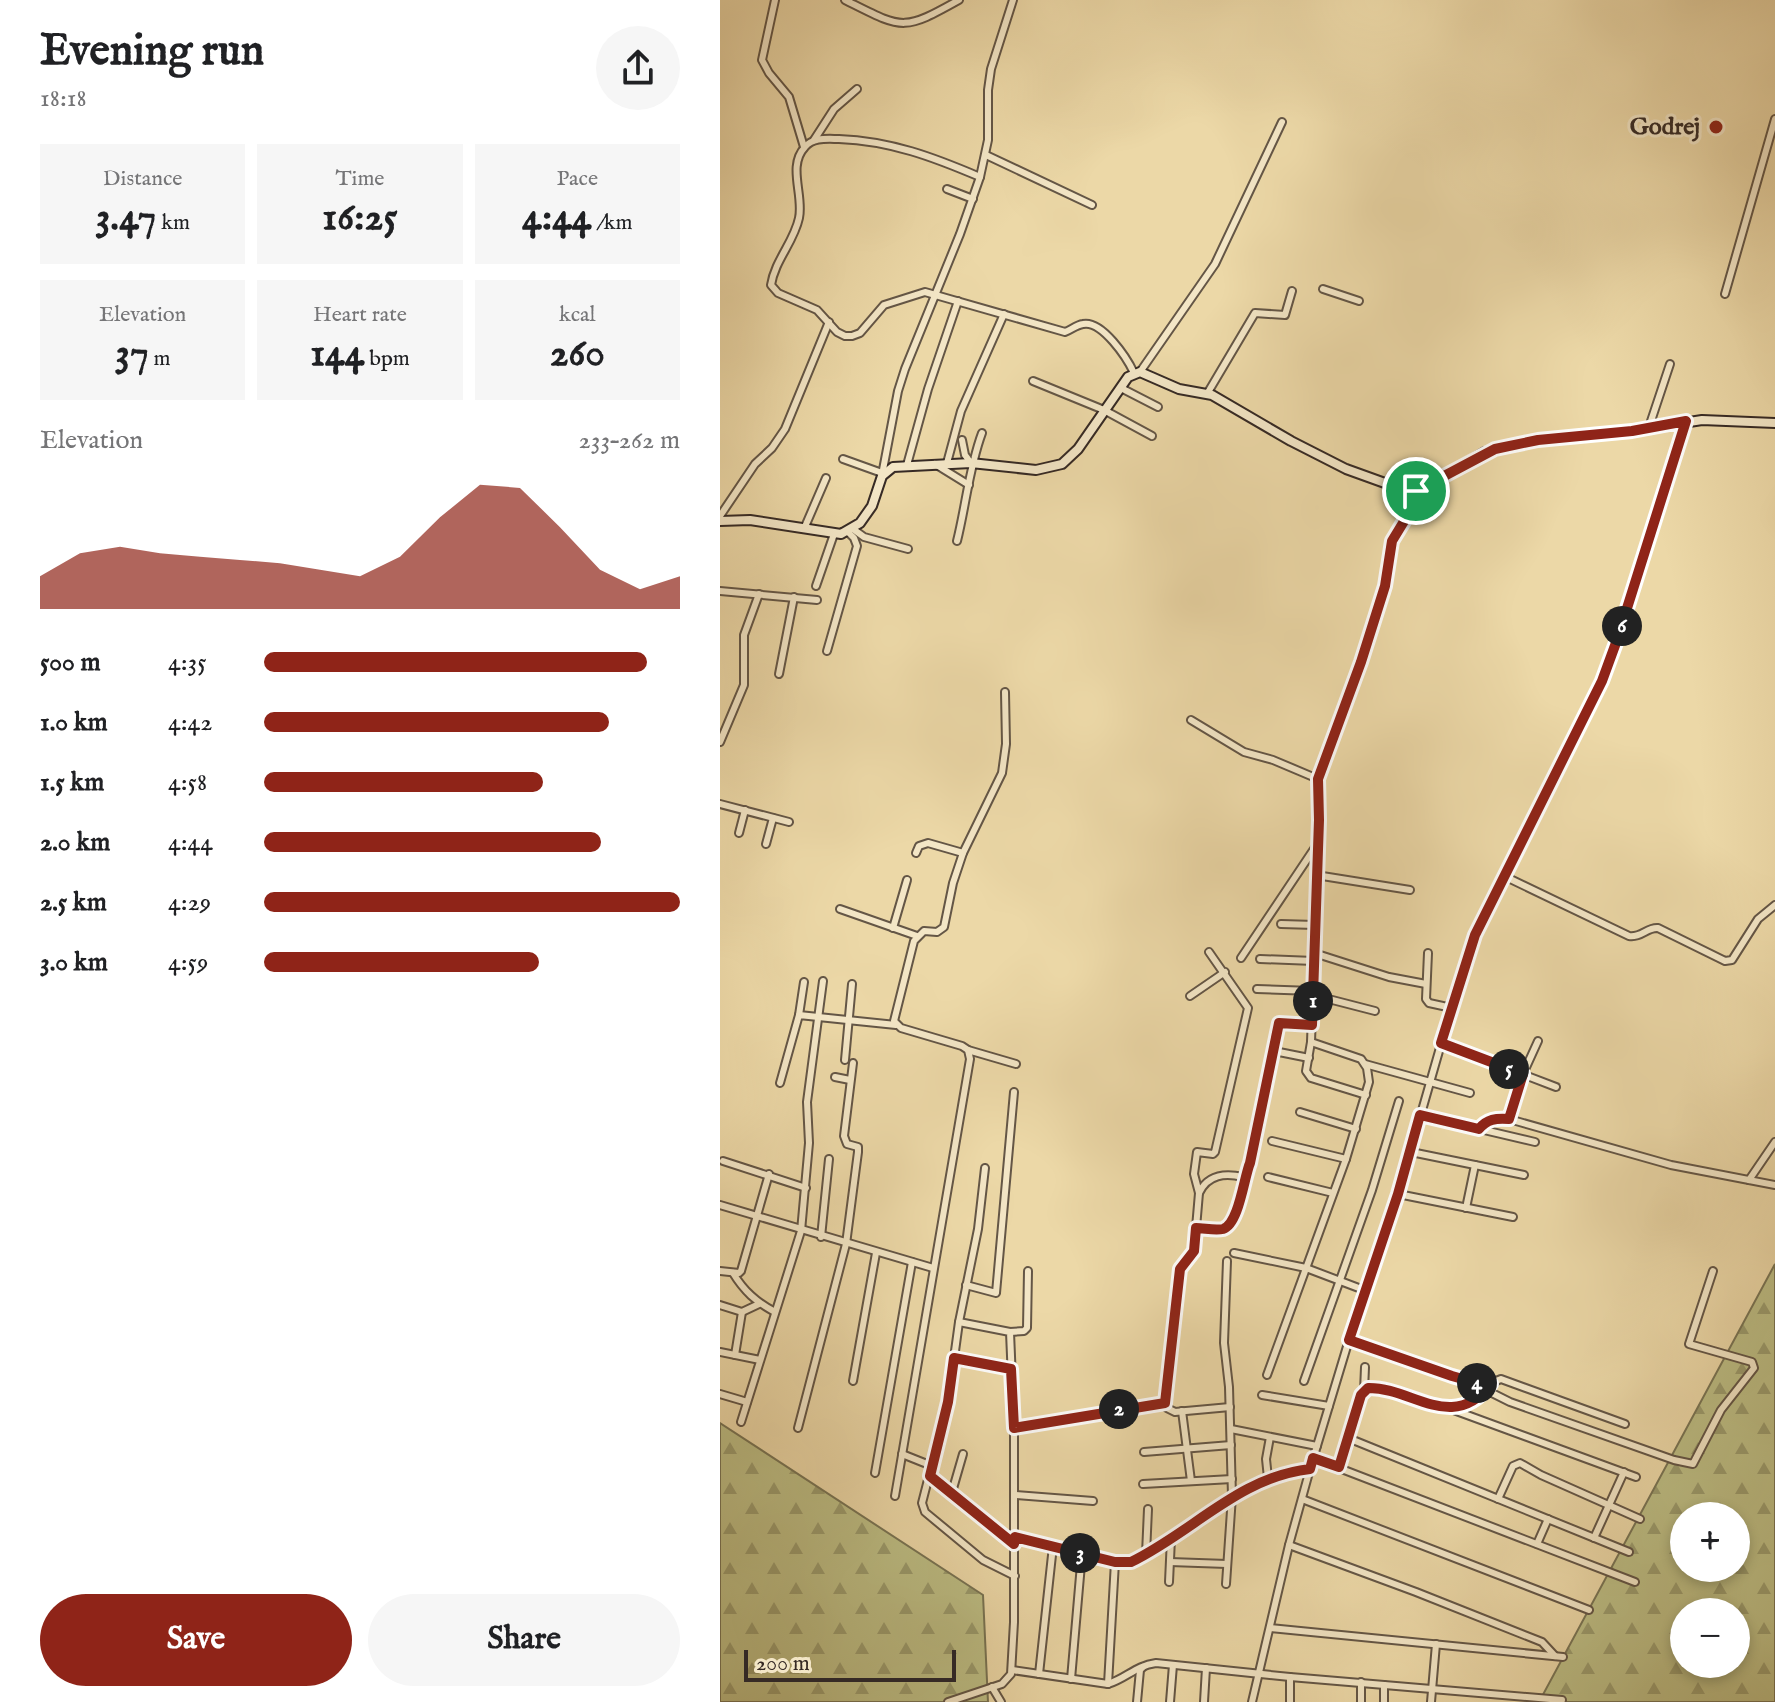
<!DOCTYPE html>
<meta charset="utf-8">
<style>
:root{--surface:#fff;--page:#f6f6f6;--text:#202124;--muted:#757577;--accent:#8f2418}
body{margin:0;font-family:"IM FELL English",serif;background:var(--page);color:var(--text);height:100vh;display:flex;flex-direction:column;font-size:30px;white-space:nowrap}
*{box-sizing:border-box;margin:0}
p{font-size:26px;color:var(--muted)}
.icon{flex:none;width:44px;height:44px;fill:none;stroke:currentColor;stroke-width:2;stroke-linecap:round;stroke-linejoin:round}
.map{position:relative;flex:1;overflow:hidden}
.panel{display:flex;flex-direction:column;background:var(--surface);width:720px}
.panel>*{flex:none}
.buttons{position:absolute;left:950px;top:1502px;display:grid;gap:16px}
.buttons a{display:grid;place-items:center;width:80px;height:80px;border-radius:50%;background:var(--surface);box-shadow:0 4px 12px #0003;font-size:40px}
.scale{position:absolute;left:24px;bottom:20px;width:212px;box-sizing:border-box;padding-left:8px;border:4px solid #362a25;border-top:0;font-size:22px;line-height:28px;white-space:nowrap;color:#362a25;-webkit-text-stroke:6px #f3e6c6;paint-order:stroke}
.pin{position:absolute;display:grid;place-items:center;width:68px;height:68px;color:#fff;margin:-34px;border:4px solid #fff;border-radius:50%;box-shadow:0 2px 8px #0007}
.km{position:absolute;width:40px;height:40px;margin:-20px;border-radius:50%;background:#222;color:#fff;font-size:22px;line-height:40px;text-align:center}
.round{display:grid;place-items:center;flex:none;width:84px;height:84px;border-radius:42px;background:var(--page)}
.overview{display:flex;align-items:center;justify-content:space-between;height:136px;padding:0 40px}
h1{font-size:44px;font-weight:800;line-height:60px}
.figures{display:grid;grid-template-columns:repeat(3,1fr);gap:12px;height:136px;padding:8px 40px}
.figures div{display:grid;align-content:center;border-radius:0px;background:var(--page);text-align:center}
.figures b{font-size:40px;font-weight:800}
.figures small{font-size:22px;font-weight:400}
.figures p{font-size:22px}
.chart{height:224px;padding:16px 40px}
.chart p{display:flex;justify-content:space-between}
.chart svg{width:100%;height:144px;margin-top:8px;fill:var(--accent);opacity:.7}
.action{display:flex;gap:16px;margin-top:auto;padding:16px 40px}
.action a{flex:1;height:92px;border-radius:48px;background:var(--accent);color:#fff;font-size:32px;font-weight:800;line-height:92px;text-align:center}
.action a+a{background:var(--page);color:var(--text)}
ul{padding:0 40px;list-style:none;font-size:26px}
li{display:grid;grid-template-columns:128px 96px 1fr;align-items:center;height:60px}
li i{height:20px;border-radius:10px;background:var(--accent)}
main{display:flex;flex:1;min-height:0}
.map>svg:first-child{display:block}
</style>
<main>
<section class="panel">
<div class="overview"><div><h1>Evening run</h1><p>18:18</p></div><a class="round"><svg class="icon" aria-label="share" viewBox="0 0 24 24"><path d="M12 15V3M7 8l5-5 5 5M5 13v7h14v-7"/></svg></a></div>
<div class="figures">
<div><p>Distance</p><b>3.47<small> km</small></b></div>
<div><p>Time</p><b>16:25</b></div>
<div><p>Pace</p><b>4:44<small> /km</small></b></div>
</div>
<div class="figures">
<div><p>Elevation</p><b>37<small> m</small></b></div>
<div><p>Heart rate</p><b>144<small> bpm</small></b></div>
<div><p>kcal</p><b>260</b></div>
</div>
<div class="chart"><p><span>Elevation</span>233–262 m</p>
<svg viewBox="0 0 160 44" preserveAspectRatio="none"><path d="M0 44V34L10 27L20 25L30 27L40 28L50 29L60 30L70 32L80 34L90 28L100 16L110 6L120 7L130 19L140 32L150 38L160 34V44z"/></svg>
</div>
<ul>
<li><b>500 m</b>4:35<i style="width:92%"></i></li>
<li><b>1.0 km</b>4:42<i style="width:83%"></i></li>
<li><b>1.5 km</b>4:58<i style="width:67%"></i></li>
<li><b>2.0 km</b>4:44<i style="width:81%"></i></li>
<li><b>2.5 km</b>4:29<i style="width:100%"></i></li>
<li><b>3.0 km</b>4:59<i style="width:66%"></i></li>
</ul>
<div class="action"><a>Save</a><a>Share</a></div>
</section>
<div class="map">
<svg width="1055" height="1702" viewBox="0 0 1055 1702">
<defs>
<pattern id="forest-firs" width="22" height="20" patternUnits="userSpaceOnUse" patternTransform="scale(2)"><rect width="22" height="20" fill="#bcbd84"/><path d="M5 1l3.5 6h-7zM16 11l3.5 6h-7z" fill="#9a9a6c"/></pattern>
</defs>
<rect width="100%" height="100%" fill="#ecd8a7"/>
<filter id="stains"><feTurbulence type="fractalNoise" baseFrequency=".0025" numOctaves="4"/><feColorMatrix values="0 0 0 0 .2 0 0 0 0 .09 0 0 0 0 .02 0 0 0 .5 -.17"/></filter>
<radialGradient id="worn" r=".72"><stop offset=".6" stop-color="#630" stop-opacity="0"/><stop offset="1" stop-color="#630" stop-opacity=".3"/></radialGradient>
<!-- forest -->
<g fill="url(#forest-firs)" stroke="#797454" stroke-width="2" fill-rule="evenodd">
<path d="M 1055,1264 L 1055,1702 L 819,1702 ZM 964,1516 L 1016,1516 L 1016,1568 L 964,1568 ZM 964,1612 L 1016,1612 L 1016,1664 L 964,1664 Z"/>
<polygon points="0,1423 263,1595 268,1702 0,1702"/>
</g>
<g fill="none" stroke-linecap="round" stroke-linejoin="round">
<defs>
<g id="street">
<polyline points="55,0 42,60 49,73 69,97 84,147"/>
<path d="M 125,0 C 183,29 182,32 239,0"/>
<polyline points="94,140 114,109 137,89"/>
<polyline points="266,155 372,205"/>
<path d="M 260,177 C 213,157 171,141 119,139 C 108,139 93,137 85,147 C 67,166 84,195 79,218 C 74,242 55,260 51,285 L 58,293 L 97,310 L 117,332 L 125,336 L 132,336 L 140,333 L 164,305 L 205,292 L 345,332 C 351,330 356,325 363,324 C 382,320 407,358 414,373"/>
<polyline points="227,189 253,199"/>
<polyline points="603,289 639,301"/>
<polyline points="1005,294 1055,119"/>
<polyline points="420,372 495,264 562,122"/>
<polyline points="313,381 384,410 432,436"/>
<polyline points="401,388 438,407"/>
<polyline points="487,394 535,313 565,315 572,291"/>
<polyline points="929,427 950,364"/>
<polyline points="242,440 245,455 251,463"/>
<polyline points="123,459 162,473"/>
<polyline points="227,463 241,411 284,314"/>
<polyline points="215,464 249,485"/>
<polyline points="187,465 208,389 238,301"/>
<polyline points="162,475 178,391 185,369 240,234 260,177 268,140 268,90 271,69 293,0"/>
<polyline points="0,516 35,464 52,448 65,429 109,322"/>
<polyline points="84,529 106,478"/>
<polyline points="133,529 144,537 188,549"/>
<path d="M 237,541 C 246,505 249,468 262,433"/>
<polyline points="96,586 114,534"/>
<polyline points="0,591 97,600"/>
<polyline points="107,651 137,546 134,538 127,531"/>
<polyline points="59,674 74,597"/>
<polyline points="471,720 524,752 553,760 598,779"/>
<polyline points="0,742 24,685 24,635 39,594"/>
<polyline points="0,804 69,822"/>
<polyline points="19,833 25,810"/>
<polyline points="46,844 53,818"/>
<polyline points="196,853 199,846 208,843 243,853"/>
<polyline points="596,875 690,890"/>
<path d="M 784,876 L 909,936 C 921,938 927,927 938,928 L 1005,961 L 1012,960 L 1038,919 L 1055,905"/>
<polyline points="120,909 197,936"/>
<polyline points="561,924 595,925"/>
<polyline points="173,928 187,880"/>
<polyline points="594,953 669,977 706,984"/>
<polyline points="708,953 706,999 709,1003 732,1008"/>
<polyline points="521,958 596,846"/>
<polyline points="540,959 594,961"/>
<polyline points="537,989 593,991"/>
<polyline points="593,995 655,1011"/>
<polyline points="470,996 505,972"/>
<polyline points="79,1015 84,982"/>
<polyline points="721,1043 836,1087"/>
<polyline points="248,1050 296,1064"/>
<polyline points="554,1051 589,1058"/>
<polyline points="125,1060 132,984"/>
<polyline points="645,1064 750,1093"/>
<polyline points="115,1077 130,1080"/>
<polyline points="60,1083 79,1015 176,1025"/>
<polyline points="646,1095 591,1078 586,1071 591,1042 599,820 598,779 641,662 665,586 672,541 686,518 696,491"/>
<polyline points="580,1112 636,1129"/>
<polyline points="700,1115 815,1142"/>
<polyline points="789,1119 803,1074 818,1041"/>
<path d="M 759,1129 C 767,1119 776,1118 789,1119 L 951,1165 L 1055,1185"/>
<polyline points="552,1141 626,1159"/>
<polyline points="691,1152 804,1175"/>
<polyline points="3,1161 86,1188"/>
<polyline points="265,1168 258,1229 239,1322 228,1402 202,1503 205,1512 263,1560 295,1576"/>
<polyline points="548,1177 613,1193"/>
<polyline points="1029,1180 1055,1142"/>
<polyline points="479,1193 474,1174 477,1152 493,1154 495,1152 528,1008 489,952"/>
<polyline points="678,1194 793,1217"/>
<polyline points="0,1205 213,1268"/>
<polyline points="746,1208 755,1165"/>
<path d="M 476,1228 C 484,1228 495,1231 502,1229 C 515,1225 525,1189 523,1177"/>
<polyline points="101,1237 109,1159"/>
<polyline points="514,1253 586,1268 644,1290"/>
<polyline points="0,1271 19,1273 21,1271 49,1174"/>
<path d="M 13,1273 C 24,1291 36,1302 55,1312"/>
<polyline points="246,1285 276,1293 294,1092"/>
<polyline points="0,1305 22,1312 39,1304"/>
<polyline points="290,1332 304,1331 307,1328 308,1271"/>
<polyline points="629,1340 760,1384 766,1385 781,1379 905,1424"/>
<polyline points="0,1352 40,1360"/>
<polyline points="15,1355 22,1312"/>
<polyline points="234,1358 291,1369"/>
<polyline points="547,1375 626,1159 649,1082 647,1068 641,1059 591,1042"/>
<polyline points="133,1381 156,1253"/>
<polyline points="584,1381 652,1190 679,1101"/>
<polyline points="766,1390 790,1402 954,1460 973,1464 1001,1410 1034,1368 1032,1362 969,1344 993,1271"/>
<polyline points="644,1391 645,1367"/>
<polyline points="0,1394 27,1402"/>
<polyline points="542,1395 609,1406"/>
<path d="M 510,1407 L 455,1412 L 447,1408 L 446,1391 L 460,1269 L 474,1251 L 479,1193 C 488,1174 505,1173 523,1177 L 530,1163 L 559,1023 L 592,1025"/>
<polyline points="728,1408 916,1477"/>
<polyline points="462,1411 471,1481"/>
<polyline points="21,1422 81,1231 89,1143 87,1102 103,981"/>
<polyline points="78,1428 126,1244 138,1152 138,1147 127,1144 124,1136 133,1063"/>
<polyline points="294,1428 445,1403"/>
<polyline points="511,1429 597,1446"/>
<polyline points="628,1438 909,1552"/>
<polyline points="424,1452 511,1445"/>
<polyline points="182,1454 212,1466"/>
<polyline points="593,1458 915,1582"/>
<path d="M 619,1467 L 641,1395 L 648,1388 C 687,1388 736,1432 768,1387"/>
<polyline points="155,1473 192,1262"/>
<polyline points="210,1476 294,1544"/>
<polyline points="548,1478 546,1459 550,1437"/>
<polyline points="423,1484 512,1479"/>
<polyline points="232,1492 243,1454"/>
<polyline points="295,1495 373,1501"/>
<polyline points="175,1496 250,1059 248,1050 242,1046 181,1028 174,1021 194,941 204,931 217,932 224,927 233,883 243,853 282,773 286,744 285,692"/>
<polyline points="582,1499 869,1610"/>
<polyline points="778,1499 793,1466 800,1463 821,1475 920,1519"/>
<path d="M 295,1537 L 395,1562 L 411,1562 C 473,1533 518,1476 590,1469"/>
<polyline points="874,1538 904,1472"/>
<polyline points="817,1544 828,1519"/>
<polyline points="569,1545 696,1592 822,1642 835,1656"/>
<polyline points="426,1554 428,1509"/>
<polyline points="450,1562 507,1564"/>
<polyline points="449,1582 451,1538"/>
<polyline points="506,1584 512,1496 509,1387 504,1343 507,1261"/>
<polyline points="550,1628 843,1657"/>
<path d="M 292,1670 L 388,1684 C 407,1678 415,1666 436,1663 L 570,1677 L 842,1700"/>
<polyline points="319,1674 333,1546"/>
<polyline points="570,1677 570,1702"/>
<polyline points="351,1679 362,1553"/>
<polyline points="388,1684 395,1562"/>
<polyline points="664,1685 664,1702"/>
<polyline points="272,1687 281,1702"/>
<polyline points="228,1702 282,1684 291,1674 294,1622 294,1428 290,1332 239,1322"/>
<polyline points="417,1702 420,1670 423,1667"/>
<polyline points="450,1702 453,1665"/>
<polyline points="484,1702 486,1668"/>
<polyline points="532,1702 569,1545 590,1469 644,1290 678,1194 740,978 769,904 829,790 882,681 897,640 966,421"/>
<polyline points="641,1702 641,1682"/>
<polyline points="711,1702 716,1644"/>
</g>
<polyline id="secondary" points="0,521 30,520 121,534 140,523 152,506 162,476 173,467 251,463 316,470 342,464 358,449 408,377 420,372 459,389 492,395 571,441 626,469 687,491 696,491 710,485 765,452 818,440 912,431 982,420 1055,423"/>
</defs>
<!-- street casing -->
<use href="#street" stroke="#645646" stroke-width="10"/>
<!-- secondary casing -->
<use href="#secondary" stroke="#362a25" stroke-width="12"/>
<!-- street -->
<use href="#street" stroke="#f3e6c6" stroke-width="6"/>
<!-- secondary -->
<use href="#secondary" stroke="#f3e6c6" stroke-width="8"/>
</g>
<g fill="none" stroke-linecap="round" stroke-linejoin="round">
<defs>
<path id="route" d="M 966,421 L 897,640 L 882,681 L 755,935 L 721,1043 L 803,1074 L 789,1119 C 776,1118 767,1119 759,1129 L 700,1115 L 678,1194 L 629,1340 L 732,1376 L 760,1384 L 771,1384 C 732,1434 692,1387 648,1388 L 641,1395 L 619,1467 L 593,1458 L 590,1469 C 519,1477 473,1532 411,1562 L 395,1562 L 295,1537 L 294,1544 L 210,1476 L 228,1402 L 234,1358 L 291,1369 L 294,1428 L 445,1403 L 460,1269 L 474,1251 L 476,1228 C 484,1228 495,1231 503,1229 C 519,1224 524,1177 530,1163 L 559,1023 L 592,1025 L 599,820 L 598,779 L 641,662 L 665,586 L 672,541 L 686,518 L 696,491 L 775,449 L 818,440 L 912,431 Z"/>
</defs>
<!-- route casing -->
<use href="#route" stroke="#fff" stroke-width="16"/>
<!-- route -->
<use href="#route" stroke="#8f2418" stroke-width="10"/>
</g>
<!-- markers -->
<circle fill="#8f2418" stroke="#f3e6c6" stroke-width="3" cx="996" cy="127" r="8"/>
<g text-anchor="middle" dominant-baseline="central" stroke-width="6" stroke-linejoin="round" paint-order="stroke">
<!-- poi labels -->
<g font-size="24" font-weight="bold" fill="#362a25" stroke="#f3e6c6" text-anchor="end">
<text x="980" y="127">Godrej</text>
</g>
</g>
<rect width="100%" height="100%" filter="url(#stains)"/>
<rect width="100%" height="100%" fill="url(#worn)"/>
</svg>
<div class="buttons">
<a>+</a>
<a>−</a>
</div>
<div class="scale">200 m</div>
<div class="pin" style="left:696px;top:491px;background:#1e9e55"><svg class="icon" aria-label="arrive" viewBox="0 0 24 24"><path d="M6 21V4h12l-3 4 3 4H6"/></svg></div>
<b class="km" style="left:593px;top:1001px">1</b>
<b class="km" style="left:399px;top:1409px">2</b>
<b class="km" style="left:360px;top:1553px">3</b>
<b class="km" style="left:757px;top:1383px">4</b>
<b class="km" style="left:789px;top:1069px">5</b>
<b class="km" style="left:902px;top:626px">6</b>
</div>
</main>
